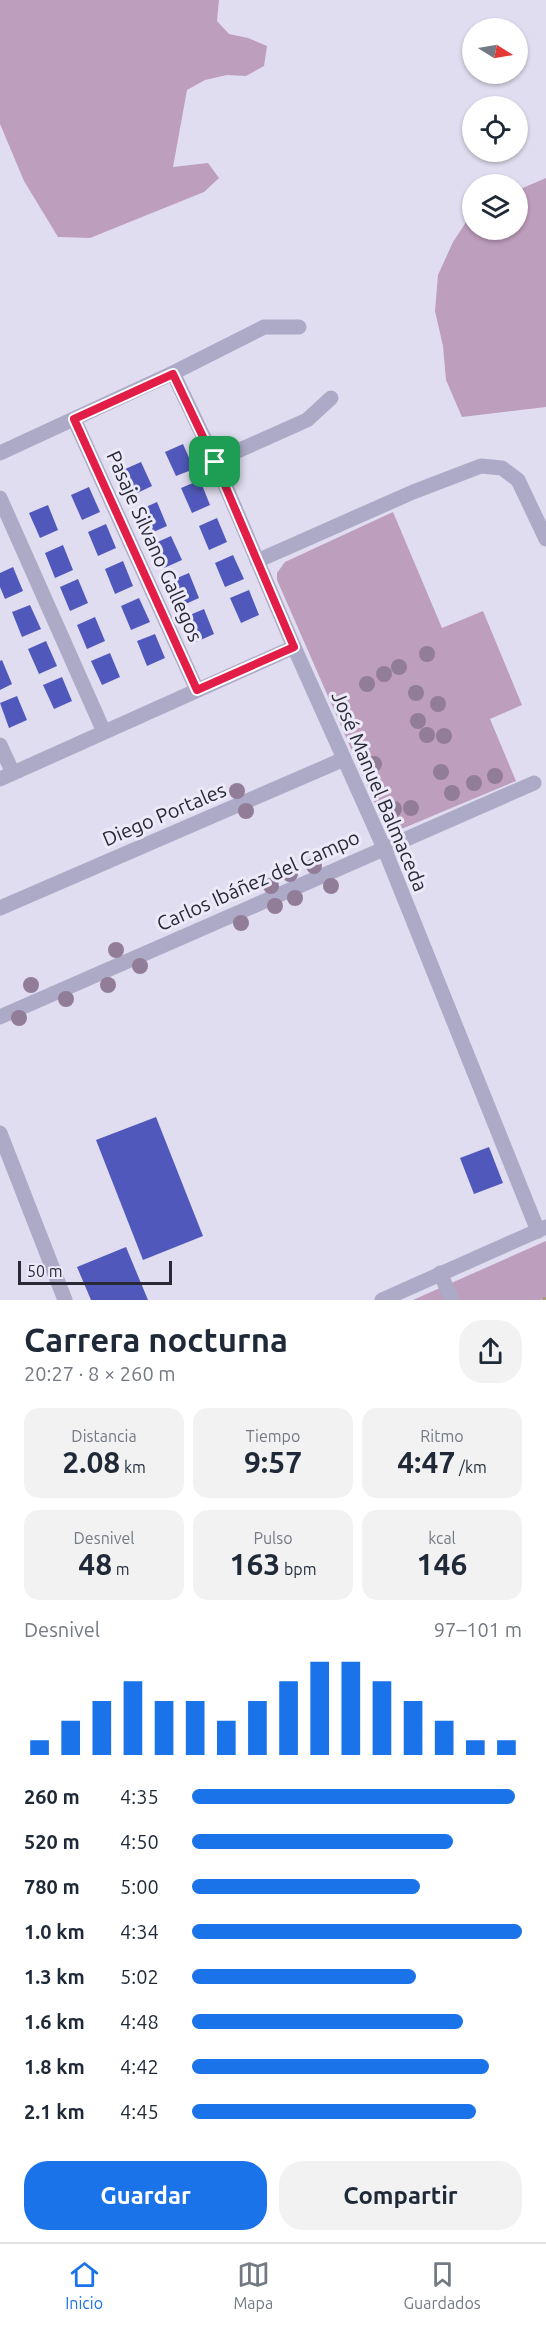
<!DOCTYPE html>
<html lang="es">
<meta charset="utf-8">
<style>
:root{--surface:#fff;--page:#f2f2f3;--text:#1f2937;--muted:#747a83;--line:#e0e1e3;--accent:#1a73e8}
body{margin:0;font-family:Ubuntu,sans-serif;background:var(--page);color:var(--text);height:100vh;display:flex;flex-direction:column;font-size:22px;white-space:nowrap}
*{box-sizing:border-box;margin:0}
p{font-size:20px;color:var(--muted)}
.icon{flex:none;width:33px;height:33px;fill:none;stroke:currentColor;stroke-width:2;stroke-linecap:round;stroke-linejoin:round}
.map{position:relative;height:1300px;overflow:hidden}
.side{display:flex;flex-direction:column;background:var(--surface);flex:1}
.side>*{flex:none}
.needle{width:39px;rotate:101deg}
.controls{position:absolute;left:462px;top:18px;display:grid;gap:12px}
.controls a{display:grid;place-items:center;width:66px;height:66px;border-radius:50%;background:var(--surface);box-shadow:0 2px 4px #0004;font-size:30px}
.scale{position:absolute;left:18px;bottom:15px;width:154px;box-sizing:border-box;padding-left:6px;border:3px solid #292935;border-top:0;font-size:16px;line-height:21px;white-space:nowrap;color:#292935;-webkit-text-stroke:4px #ece9f8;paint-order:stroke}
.pin{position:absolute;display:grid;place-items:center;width:51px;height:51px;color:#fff;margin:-26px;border-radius:12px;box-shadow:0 3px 9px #0006}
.round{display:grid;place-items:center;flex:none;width:63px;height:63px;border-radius:24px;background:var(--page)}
.headline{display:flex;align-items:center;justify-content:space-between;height:102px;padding:0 24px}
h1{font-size:33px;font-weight:600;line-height:45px}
.stats{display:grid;grid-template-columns:repeat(3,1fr);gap:9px;height:102px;padding:6px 24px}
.stats div{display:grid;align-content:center;border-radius:15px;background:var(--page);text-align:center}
.stats b{font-size:30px;font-weight:600}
.stats small{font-size:16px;font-weight:400}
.stats p{font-size:16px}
.chart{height:168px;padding:12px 24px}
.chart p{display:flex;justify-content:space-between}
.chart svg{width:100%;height:108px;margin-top:6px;stroke:var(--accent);stroke-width:6}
.primary-button{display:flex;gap:12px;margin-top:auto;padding:12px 24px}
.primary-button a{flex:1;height:69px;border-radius:24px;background:var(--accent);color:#fff;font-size:24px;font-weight:600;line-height:69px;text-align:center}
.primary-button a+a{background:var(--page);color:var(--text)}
ul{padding:0 24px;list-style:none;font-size:20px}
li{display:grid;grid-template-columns:96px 72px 1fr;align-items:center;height:45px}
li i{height:15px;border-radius:8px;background:var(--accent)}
.dock{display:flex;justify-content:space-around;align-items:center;height:84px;border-top:2px solid var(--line);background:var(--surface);font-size:16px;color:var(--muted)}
.dock a{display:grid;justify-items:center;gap:3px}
.dock .active{color:var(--accent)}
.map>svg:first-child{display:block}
</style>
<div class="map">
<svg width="546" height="1300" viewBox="0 0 546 1300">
<rect width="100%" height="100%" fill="#e1ddf0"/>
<!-- green -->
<g fill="#be9ebd">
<polygon points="0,0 219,0 217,21 229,34 248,38 267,46 264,66 246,76 227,75 205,80 187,90 173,167 208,163 219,178 204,192 90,238 58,237 24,181 0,124"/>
<polygon points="546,178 546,407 462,417 446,380 443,346 435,311 438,275 453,242 472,213 472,230 518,230 518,190"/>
<polygon points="393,512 442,628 483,611 522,705 490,719 516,781 399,830 391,829 384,824 277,580 277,573 285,562"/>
<polygon points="546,1241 546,1297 540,1300 413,1300"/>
</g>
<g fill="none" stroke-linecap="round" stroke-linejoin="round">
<!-- stream -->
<polyline stroke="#aa9e7e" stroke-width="6" points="545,1300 546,1300"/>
</g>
<!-- building -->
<g fill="#5059bb">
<polygon points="183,444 194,469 176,476 165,452"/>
<polygon points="141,462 152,486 133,495 123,470"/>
<polygon points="200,480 210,505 192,513 181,488"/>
<polygon points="89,487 100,512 82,520 71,495"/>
<polygon points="157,502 167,526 149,534 139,510"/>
<polygon points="48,505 58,530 40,538 29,513"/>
<polygon points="217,518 227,542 209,550 199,526"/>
<polygon points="106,524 116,548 98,556 88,532"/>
<polygon points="171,536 182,560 164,568 153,544"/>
<polygon points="63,545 73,570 55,578 45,553"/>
<polygon points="233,555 244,579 225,587 215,563"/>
<polygon points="123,561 133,586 115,594 105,569"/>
<polygon points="13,567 23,591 5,599 0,587 0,573"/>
<polygon points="189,573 199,598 181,606 170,581"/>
<polygon points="78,579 88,603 70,611 60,587"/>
<polygon points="249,590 259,615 241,623 230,598"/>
<polygon points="139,598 150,622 131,630 121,606"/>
<polygon points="30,605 41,629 22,637 12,612"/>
<polygon points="204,609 214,634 196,642 185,617"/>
<polygon points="95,617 105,641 87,649 77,625"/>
<polygon points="155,634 165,658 147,666 137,641"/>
<polygon points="46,641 57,666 39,674 28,649"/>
<polygon points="110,653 120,677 102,685 91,661"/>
<polygon points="2,660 12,684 0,690 0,661"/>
<polygon points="62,677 72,701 54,709 43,685"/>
<polygon points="17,696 27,720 9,728 0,703"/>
<polygon points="156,1117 203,1236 143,1260 96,1140"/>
<polygon points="489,1147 503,1183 474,1194 460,1158"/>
<polygon points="126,1247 148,1300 91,1300 77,1267"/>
</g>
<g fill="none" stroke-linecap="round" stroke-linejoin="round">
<!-- street -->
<g stroke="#adaac7" stroke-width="15">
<polyline points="173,373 215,461 294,647 384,848 538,1231"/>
<polyline points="74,419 197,690"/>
<polyline points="0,453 173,373 264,327 299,327"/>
<polyline points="215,461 307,420 331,398"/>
<polyline points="0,498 104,732"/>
<polyline points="257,561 413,492 481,466 502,468 518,480 546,539"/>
<polyline points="0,745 13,773"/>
<polyline points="0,779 294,647"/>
<polyline points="0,908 344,759"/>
<polyline points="0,1017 534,783"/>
<polyline points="0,1133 65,1300"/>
<polyline points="440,1273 452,1300"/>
<polyline points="382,1300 546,1227"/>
</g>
</g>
<!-- trees -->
<g fill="#927d98">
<circle cx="427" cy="654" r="8"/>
<circle cx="399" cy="667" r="8"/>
<circle cx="384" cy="674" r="8"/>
<circle cx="367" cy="684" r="8"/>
<circle cx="416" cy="693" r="8"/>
<circle cx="438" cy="704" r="8"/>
<circle cx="418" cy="721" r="8"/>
<circle cx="427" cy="735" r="8"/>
<circle cx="444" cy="736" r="8"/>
<circle cx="374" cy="764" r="8"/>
<circle cx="441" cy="772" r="8"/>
<circle cx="495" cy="776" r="8"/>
<circle cx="474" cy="783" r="8"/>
<circle cx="237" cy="791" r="8"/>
<circle cx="452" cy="793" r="8"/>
<circle cx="411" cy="808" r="8"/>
<circle cx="394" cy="809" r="8"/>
<circle cx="246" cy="811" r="8"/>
<circle cx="314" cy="866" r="8"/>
<circle cx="290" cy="874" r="8"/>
<circle cx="271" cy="886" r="8"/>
<circle cx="331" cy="886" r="8"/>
<circle cx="295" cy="898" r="8"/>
<circle cx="275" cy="906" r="8"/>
<circle cx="241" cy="923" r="8"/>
<circle cx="116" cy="950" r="8"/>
<circle cx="140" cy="966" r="8"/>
<circle cx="31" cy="985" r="8"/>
<circle cx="108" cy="985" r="8"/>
<circle cx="66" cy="999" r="8"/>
<circle cx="19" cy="1018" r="8"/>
</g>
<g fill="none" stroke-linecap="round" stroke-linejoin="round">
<defs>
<polygon id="route" points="173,374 215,462 294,647 197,690 74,419"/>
</defs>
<!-- route casing -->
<use href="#route" stroke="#fff" stroke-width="12"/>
<!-- route -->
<use href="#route" stroke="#e11d48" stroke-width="8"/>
</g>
<g text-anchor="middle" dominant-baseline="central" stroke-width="6" stroke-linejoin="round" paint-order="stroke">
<!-- street labels -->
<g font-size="20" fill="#292935" stroke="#ece9f8">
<text transform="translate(155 546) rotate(66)">Pasaje Silvano Gallegos</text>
<text transform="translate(380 791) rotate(67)">José Manuel Balmaceda</text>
<text transform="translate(164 814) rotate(-23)">Diego Portales</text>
<text transform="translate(258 880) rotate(-24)">Carlos Ibáñez del Campo</text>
</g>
</g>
</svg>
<div class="controls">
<a><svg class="needle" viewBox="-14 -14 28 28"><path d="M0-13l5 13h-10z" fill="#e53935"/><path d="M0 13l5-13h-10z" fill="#747a83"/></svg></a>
<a><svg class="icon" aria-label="locate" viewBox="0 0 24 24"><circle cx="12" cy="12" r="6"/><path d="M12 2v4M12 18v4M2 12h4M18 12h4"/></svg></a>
<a><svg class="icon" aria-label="layers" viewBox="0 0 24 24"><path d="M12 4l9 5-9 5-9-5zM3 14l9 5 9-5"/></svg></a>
</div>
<div class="scale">50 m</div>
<div class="pin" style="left:215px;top:462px;background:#1e9e55"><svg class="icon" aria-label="arrive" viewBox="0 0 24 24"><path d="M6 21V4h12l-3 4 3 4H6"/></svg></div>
</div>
<section class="side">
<div class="headline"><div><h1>Carrera nocturna</h1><p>20:27 · 8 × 260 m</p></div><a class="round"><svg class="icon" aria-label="share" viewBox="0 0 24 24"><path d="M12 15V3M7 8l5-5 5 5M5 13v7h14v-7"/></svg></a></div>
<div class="stats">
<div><p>Distancia</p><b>2.08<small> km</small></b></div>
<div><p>Tiempo</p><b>9:57</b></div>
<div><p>Ritmo</p><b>4:47<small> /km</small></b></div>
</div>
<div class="stats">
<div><p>Desnivel</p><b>48<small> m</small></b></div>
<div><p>Pulso</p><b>163<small> bpm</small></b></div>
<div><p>kcal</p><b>146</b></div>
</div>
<div class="chart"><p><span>Desnivel</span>97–101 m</p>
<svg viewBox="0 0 160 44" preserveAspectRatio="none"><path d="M5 44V38M15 44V30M25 44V22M35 44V14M45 44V22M55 44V22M65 44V30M75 44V22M85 44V14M95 44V6M105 44V6M115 44V14M125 44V22M135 44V30M145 44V38M155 44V38"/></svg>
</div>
<ul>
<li><b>260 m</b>4:35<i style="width:98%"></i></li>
<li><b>520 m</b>4:50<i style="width:79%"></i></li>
<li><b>780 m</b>5:00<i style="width:69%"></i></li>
<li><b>1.0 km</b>4:34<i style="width:100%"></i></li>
<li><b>1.3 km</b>5:02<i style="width:68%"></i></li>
<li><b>1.6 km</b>4:48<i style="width:82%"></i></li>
<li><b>1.8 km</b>4:42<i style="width:90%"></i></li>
<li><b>2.1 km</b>4:45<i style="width:86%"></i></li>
</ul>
<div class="primary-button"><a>Guardar</a><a>Compartir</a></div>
</section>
<nav class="dock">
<a class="active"><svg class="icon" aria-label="home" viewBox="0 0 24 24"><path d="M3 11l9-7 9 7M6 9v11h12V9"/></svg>Inicio</a>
<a><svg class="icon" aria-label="map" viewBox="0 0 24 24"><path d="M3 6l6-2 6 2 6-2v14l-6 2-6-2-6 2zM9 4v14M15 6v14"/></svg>Mapa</a>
<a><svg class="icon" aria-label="saved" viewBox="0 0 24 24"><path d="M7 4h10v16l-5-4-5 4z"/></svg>Guardados</a>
</nav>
